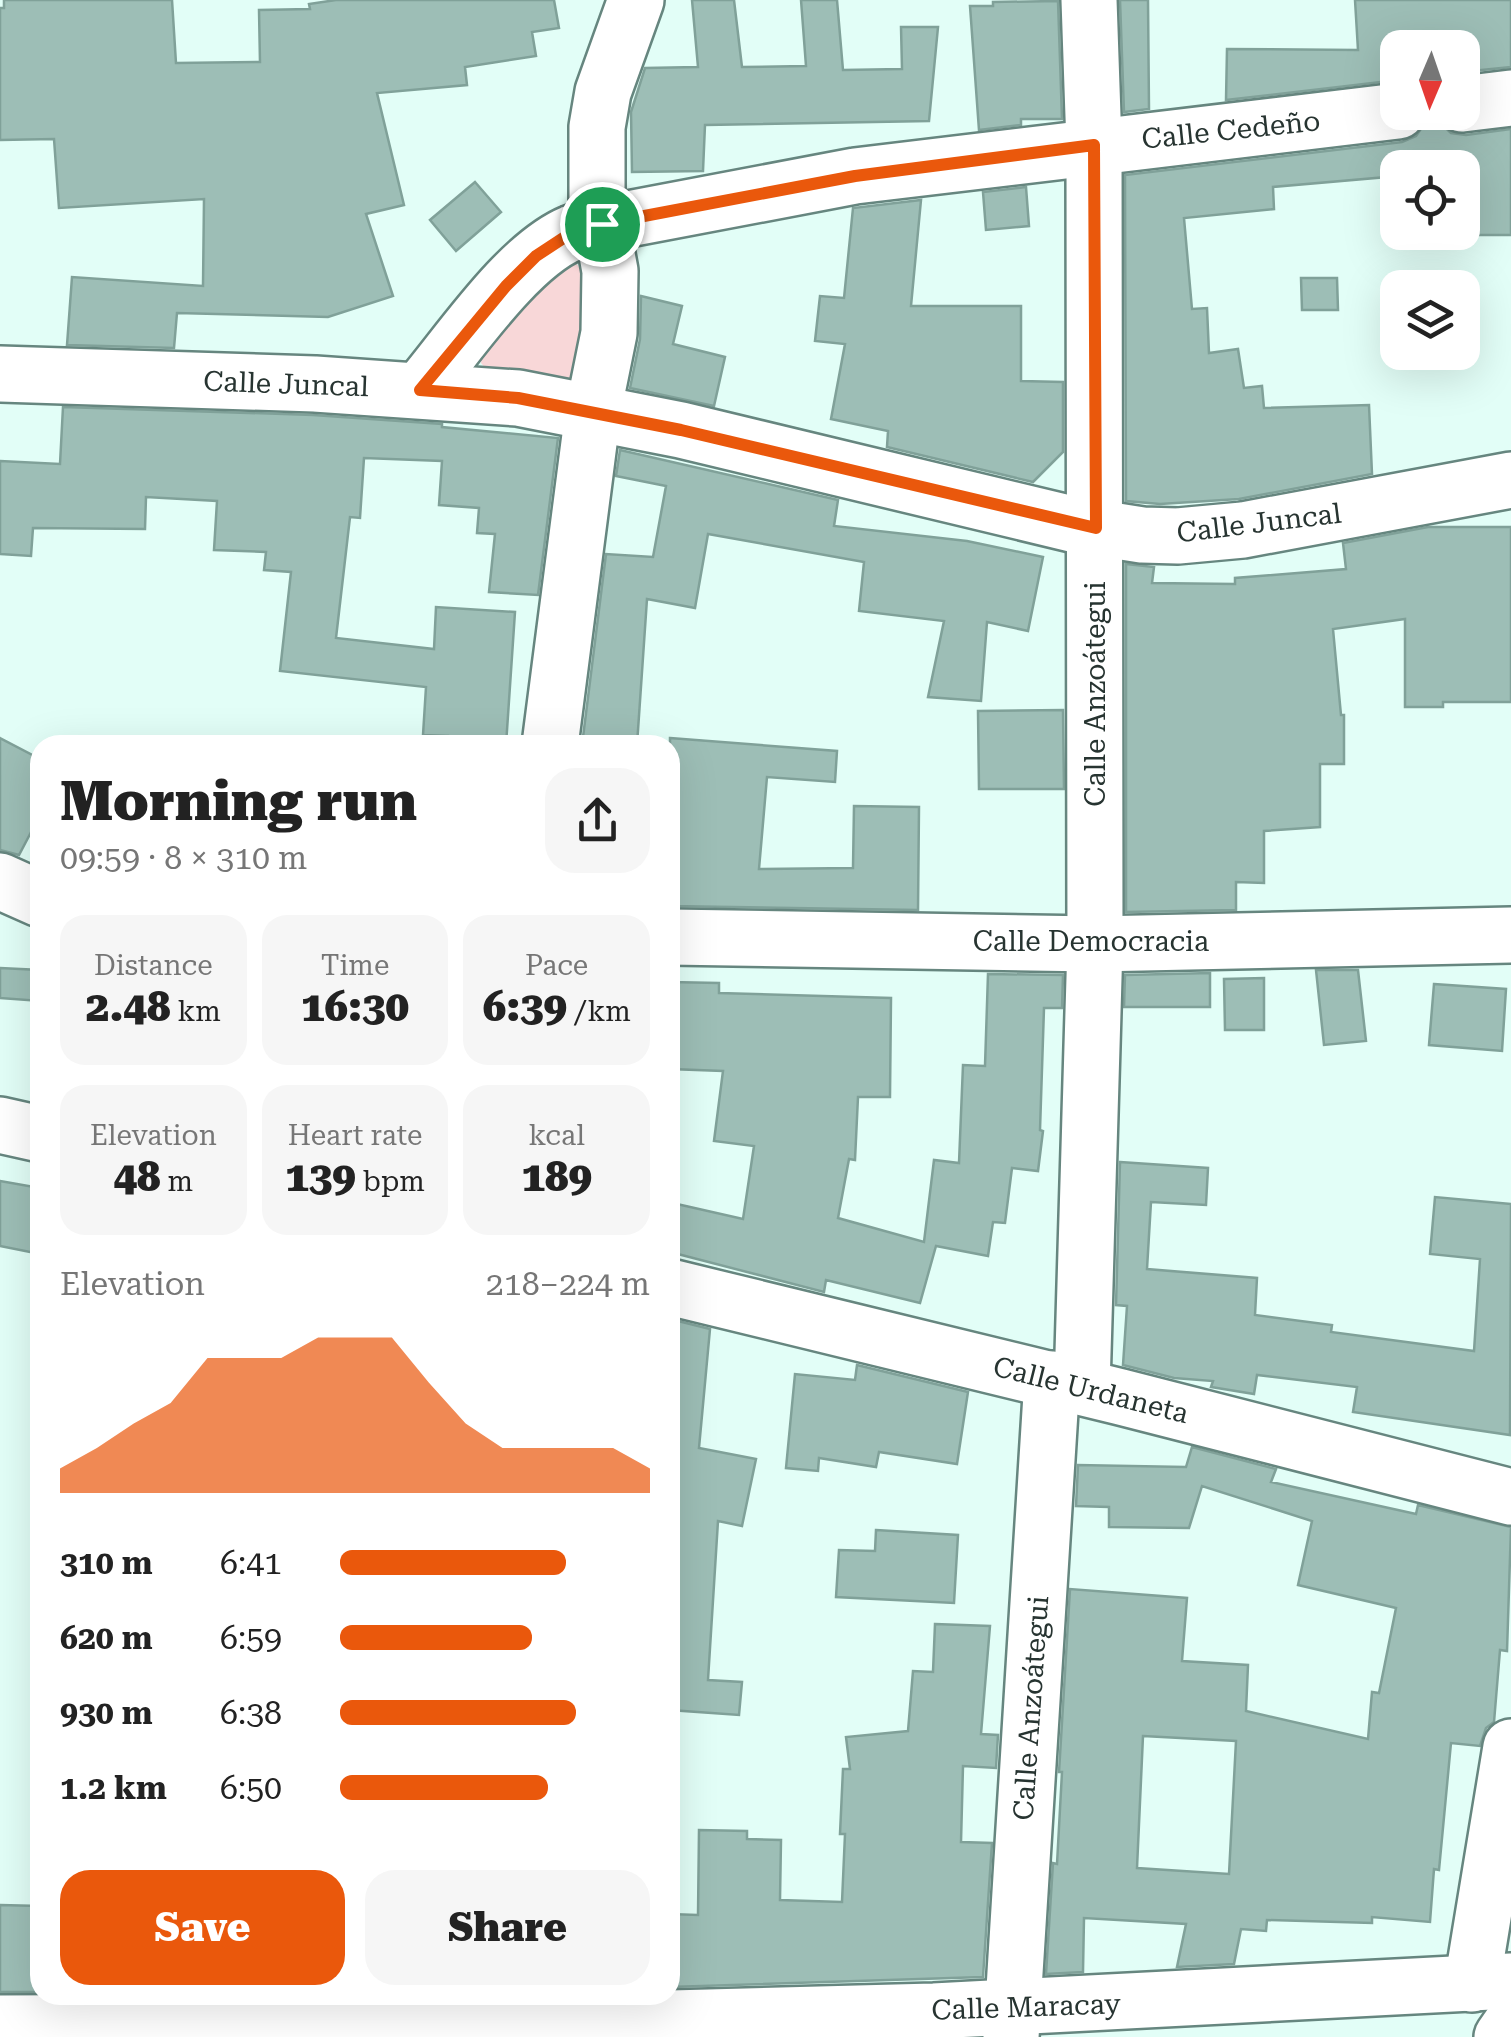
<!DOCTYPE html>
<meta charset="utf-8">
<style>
:root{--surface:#fff;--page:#f6f6f6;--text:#222;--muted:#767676;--accent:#ea580c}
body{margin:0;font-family:"Roboto Serif",serif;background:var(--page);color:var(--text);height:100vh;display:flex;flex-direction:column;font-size:38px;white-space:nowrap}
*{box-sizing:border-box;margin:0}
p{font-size:32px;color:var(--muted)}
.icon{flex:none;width:55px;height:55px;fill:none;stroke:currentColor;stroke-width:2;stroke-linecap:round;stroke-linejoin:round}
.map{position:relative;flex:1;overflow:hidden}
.drawer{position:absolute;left:30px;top:735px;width:650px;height:1270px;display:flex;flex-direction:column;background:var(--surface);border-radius:30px;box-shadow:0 10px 40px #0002}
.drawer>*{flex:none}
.needle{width:65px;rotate:182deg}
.fabs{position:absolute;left:1380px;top:30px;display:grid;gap:20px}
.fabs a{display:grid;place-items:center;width:100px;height:100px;border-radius:20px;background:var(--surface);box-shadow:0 10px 40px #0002;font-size:50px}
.pin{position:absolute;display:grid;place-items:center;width:85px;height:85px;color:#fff;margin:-42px;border:5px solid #fff;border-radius:50%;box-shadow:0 2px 10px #0007}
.round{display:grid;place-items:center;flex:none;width:105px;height:105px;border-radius:30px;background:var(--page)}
.overview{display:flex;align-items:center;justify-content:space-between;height:170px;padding:0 30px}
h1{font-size:55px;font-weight:800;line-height:75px}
.stats{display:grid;grid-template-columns:repeat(3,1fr);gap:15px;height:170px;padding:10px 30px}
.stats div{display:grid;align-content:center;border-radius:25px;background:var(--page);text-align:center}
.stats b{font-size:42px;font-weight:800}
.stats small{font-size:28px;font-weight:400}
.stats p{font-size:28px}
.chart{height:280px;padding:20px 30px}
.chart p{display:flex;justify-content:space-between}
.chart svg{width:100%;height:180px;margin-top:10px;fill:var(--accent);opacity:.7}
.cta{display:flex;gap:20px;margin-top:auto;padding:20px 30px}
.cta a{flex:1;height:115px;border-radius:30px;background:var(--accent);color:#fff;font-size:40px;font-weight:800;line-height:115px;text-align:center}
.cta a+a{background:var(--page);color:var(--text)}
ul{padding:0 30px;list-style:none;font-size:32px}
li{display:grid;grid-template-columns:160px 120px 1fr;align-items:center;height:75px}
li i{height:25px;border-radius:12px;background:var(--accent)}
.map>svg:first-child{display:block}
</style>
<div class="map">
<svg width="1511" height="2037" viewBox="0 0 1511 2037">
<rect width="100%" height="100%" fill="#e2fef7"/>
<!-- green -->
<polygon fill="#f8d7d8" points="575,262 586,276 582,363 572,382 486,369 481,363 482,351 554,273"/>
<!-- building -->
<g fill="#9dbeb6" stroke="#80a199" stroke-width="2.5" fill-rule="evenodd">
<polygon points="4,0 172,0 176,63 260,62 259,10 310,9 309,4 336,0 554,0 559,28 532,32 536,56 465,67 467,85 377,93 404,205 366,214 393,296 328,317 177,313 174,348 67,345 72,277 203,286 204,199 59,208 54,139 0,140 0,8 4,8"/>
<polygon points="692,0 734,0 742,67 806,66 801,0 837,0 843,70 902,69 901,27 938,27 929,121 705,125 703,171 632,172 631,112 645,68 698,67"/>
<polygon points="1120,0 1148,0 1149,109 1124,112"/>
<polygon points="1355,0 1511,0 1511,67 1462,72 1462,48 1398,48 1398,80 1226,100 1227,49 1358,50"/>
<polygon points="1058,1 1062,119 1021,119 1021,125 979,130 970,6 993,6 993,2"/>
<polygon points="1435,118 1451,133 1466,135 1511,129 1511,235 1462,235 1462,168 1398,168 1398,176 1273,187 1274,209 1184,218 1192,309 1207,308 1209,353 1238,349 1244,388 1262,386 1264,408 1369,405 1372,474 1239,499 1160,504 1126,501 1125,175 1402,142 1416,136 1428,119"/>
<polygon points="475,182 501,212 456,251 430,220"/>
<polygon points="1026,187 1029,226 986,230 983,192"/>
<polygon points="921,200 911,306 1021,306 1021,381 1063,382 1063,452 1033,482 887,447 888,431 831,419 845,344 815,341 820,296 844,298 853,208"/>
<polygon points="1301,278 1337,278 1338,310 1302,310"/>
<polygon points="641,296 682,306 673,344 725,357 714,406 630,388 640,339"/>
<polygon points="63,407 313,415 442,424 442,427 558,438 538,595 489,592 495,534 477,533 479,508 439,505 442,461 364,458 360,518 350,517 336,638 434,649 436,607 515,612 506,745 448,745 448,736 423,735 426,687 280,671 291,572 264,570 266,552 214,550 217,501 146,497 145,529 33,528 31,556 0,554 0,461 60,464"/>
<polygon points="620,450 838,500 834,526 967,541 1043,557 1028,631 987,622 981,701 928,697 944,621 859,611 864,562 708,534 695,608 647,599 637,745 582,745 606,554 653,557 666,486 616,476"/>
<polygon points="1428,527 1511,527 1511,702 1443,702 1443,707 1405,707 1405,619 1333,629 1341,715 1344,715 1344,764 1320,764 1320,827 1264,831 1264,883 1236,882 1236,910 1126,912 1126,564 1154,567 1152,583 1235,584 1235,578 1346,569 1343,543"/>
<polygon points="1063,710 1064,789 979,789 978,711"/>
<polygon points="0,738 40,759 40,815 19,855 0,850"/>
<polygon points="670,738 837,751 835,782 767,777 759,869 853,868 854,806 919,807 918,910 670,906"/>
<polygon points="0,968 40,970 40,1001 0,998"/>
<polygon points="1316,970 1358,970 1366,1041 1324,1045"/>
<polygon points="1210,973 1210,1007 1124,1007 1125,975"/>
<polygon points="988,974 1063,975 1062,1008 1044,1008 1040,1130 1043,1131 1038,1171 1012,1168 1005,1223 993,1222 988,1256 936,1246 920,1303 826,1280 824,1292 670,1252 670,1234 677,1204 743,1219 754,1146 714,1141 723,1071 670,1069 670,982 719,983 719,993 891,998 890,1097 858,1097 855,1160 849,1159 838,1218 924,1242 934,1160 959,1163 963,1065 985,1066"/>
<polygon points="1264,978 1264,1030 1225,1030 1224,979"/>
<polygon points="1434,984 1506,989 1502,1051 1429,1045"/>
<polygon points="1120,1162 1208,1168 1206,1205 1151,1202 1147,1269 1257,1278 1255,1315 1332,1325 1331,1332 1474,1351 1480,1259 1430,1254 1435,1197 1511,1204 1510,1435 1353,1412 1357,1387 1257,1375 1254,1394 1211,1387 1213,1381 1174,1378 1123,1365 1127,1306 1116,1305"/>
<polygon points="0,1181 40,1188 40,1254 0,1246"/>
<polygon points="670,1319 710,1329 699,1448 756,1459 742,1526 718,1521 708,1680 742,1682 739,1715 670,1710"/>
<polygon points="857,1365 968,1392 957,1464 879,1452 876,1467 819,1458 818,1471 786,1468 795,1374 855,1380"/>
<path d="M 1192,1447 L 1276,1469 L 1271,1482 L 1416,1514 L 1418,1505 L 1511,1527 L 1507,1651 L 1500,1650 L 1494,1722 L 1486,1728 L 1480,1746 L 1451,1743 L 1439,1870 L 1434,1869 L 1430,1922 L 1372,1917 L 1372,1923 L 1267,1920 L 1266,1931 L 1241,1929 L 1234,1964 L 1177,1967 L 1186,1924 L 1084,1918 L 1083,1972 L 1046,1974 L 1053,1863 L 1057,1864 L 1062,1772 L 1059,1772 L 1070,1589 L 1187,1598 L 1182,1661 L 1248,1665 L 1246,1711 L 1368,1739 L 1372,1692 L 1379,1693 L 1396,1608 L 1298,1585 L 1312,1521 L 1202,1486 L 1189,1528 L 1109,1527 L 1109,1507 L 1076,1506 L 1078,1465 L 1186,1467 ZM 1143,1736 L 1236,1741 L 1229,1874 L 1137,1868 Z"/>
<polygon points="876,1530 958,1535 954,1603 836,1597 839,1550 875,1551"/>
<polygon points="935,1624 990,1626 981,1734 998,1735 996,1768 963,1766 961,1842 992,1843 983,1977 670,1987 670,1914 698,1915 699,1830 747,1831 747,1839 781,1840 780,1900 842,1902 845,1834 840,1834 843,1769 850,1769 846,1737 908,1731 913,1671 933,1672"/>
<polygon points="0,1905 40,1906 40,1992 0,1992"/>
</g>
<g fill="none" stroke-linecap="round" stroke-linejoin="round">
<defs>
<g id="minor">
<polyline points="1462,104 1511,98"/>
<polyline points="0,374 315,384 518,398 681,430 1072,524 1142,535 1178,536 1243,530 1511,480"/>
<path d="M 420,390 C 459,344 517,256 572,233 C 581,229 592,227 602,224 L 855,176 L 1398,111"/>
<polyline points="550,745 593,412 609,333 610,271 597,200 597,127 603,92 636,0"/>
<polyline points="0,881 40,899"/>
<polyline points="670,937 1095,944 1511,935"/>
<polyline points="0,1125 40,1134"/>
<polyline points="670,1287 1121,1397 1511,1497"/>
<polyline points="1082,1387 1095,944 1094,145 1089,0"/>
<polyline points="1472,1984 1511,1747"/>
<polyline points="0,2023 560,2021 934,2011 1511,1981"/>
<polyline points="1011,2037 1052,1379"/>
</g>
<polyline id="highway" points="1502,2037 1511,2024"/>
</defs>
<!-- minor casing -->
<use href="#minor" stroke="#66867f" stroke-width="60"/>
<!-- highway casing -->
<use href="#highway" stroke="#66867f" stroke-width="60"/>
<!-- minor -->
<use href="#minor" stroke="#fff" stroke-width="55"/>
<!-- highway -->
<use href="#highway" stroke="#fff" stroke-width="55"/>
</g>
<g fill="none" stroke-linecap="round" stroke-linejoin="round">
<defs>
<polygon id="route" points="1094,145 1096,528 681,430 518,398 420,390 506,286 536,256 571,233 602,224 855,176"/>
</defs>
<!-- route casing -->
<use href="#route" stroke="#fff" stroke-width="20"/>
<!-- route -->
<use href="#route" stroke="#ea580c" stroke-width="12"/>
</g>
<g text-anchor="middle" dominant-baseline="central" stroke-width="9" stroke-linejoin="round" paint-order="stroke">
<!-- street labels -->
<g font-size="28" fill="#273431" stroke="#fff">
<text transform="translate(1231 130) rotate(-6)">Calle Cedeño</text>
<text transform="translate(286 384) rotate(2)">Calle Juncal</text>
<text transform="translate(1259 523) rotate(-7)">Calle Juncal</text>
<text transform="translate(1095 694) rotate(-90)">Calle Anzoátegui</text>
<text x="1091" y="941">Calle Democracia</text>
<text transform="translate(1091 1390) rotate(14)">Calle Urdaneta</text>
<text transform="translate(1031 1708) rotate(-86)">Calle Anzoátegui</text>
<text transform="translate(1026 2007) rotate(-2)">Calle Maracay</text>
</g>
</g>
</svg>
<div class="fabs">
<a><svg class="needle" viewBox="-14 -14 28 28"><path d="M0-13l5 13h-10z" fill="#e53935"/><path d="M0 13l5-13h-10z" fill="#767676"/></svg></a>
<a><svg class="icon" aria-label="locate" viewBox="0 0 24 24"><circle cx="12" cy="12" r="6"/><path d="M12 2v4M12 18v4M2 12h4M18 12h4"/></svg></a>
<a><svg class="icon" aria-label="layers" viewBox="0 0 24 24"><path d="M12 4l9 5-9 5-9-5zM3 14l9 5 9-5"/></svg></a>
</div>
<div class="pin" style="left:602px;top:224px;background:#1e9e55"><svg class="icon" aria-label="arrive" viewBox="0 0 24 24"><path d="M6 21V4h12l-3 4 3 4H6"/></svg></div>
<section class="drawer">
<div class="overview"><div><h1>Morning run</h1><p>09:59 · 8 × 310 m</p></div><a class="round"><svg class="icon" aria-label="share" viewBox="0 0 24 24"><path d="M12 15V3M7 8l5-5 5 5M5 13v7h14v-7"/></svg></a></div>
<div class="stats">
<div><p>Distance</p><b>2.48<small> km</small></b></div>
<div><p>Time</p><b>16:30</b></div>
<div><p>Pace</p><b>6:39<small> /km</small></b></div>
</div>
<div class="stats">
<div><p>Elevation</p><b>48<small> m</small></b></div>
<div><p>Heart rate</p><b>139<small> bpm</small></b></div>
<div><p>kcal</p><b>189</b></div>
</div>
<div class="chart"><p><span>Elevation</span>218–224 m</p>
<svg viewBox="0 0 160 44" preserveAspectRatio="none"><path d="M0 44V38L10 33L20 27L30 22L40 11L50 11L60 11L70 6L80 6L90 6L100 17L110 27L120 33L130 33L140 33L150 33L160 38V44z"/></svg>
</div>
<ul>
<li><b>310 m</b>6:41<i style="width:73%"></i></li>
<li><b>620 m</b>6:59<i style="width:62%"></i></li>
<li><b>930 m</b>6:38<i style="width:76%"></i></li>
<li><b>1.2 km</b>6:50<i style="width:67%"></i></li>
</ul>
<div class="cta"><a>Save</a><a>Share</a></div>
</section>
</div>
